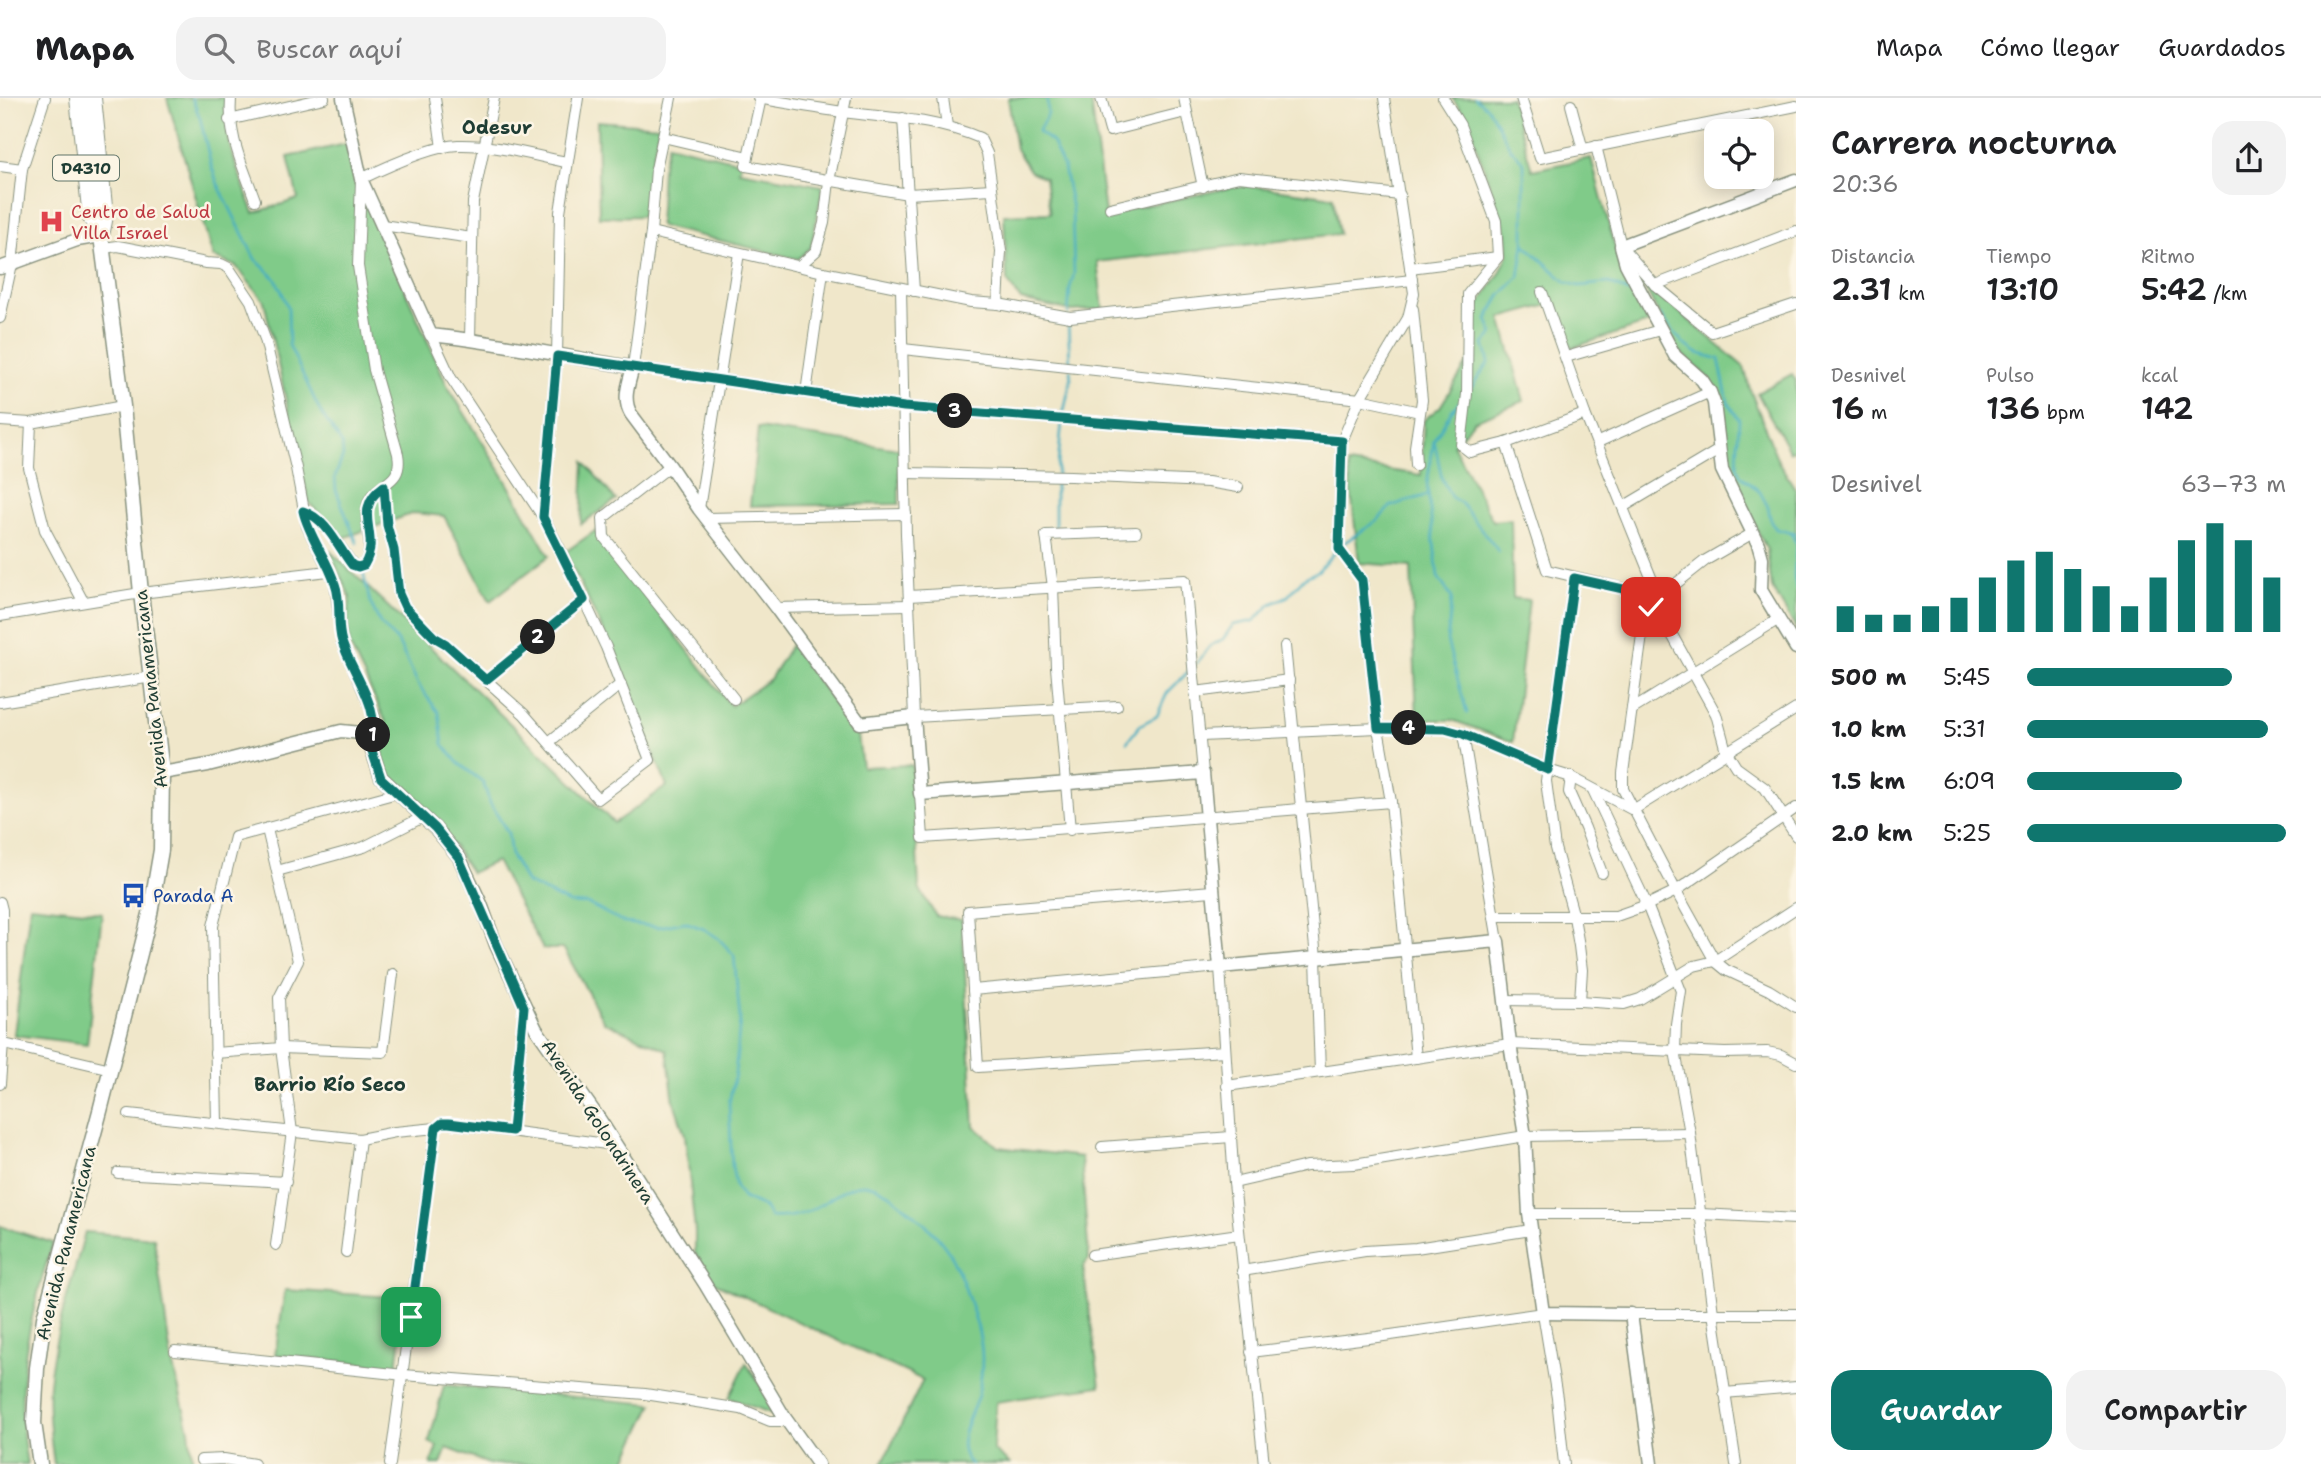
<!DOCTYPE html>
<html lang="es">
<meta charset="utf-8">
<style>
:root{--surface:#fff;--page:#f2f2f2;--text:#202124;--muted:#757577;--line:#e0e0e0;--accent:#0f766e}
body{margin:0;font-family:"Shantell Sans",sans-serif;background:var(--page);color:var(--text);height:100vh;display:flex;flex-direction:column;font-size:26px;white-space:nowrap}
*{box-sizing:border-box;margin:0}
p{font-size:23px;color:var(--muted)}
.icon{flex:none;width:38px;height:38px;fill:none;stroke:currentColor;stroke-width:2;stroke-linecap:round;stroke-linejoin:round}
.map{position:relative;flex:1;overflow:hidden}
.side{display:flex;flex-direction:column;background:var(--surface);width:525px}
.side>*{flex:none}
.tools{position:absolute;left:1704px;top:21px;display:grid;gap:14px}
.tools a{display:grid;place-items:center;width:70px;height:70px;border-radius:14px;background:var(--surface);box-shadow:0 4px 18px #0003;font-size:35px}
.pin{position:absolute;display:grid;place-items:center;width:60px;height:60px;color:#fff;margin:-30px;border-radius:14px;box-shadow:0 4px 10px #0006}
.km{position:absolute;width:35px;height:35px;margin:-18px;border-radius:50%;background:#222;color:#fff;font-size:19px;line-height:35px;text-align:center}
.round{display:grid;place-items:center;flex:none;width:74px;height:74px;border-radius:21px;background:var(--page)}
.headline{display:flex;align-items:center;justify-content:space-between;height:119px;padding:0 35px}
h1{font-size:32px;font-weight:600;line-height:52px}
.figures{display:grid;grid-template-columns:repeat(3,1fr);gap:10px;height:119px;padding:7px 35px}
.figures div{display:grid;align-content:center}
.figures b{font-size:30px;font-weight:600}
.figures small{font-size:19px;font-weight:400}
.figures p{font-size:19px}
.chart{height:196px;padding:14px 35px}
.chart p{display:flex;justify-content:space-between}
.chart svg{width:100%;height:126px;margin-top:7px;stroke:var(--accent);stroke-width:6}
.button{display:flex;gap:14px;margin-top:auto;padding:14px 35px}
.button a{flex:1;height:80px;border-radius:21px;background:var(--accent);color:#fff;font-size:28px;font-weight:600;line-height:80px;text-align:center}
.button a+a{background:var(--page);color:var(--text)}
ul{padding:0 35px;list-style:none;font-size:23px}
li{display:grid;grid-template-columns:112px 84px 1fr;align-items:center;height:52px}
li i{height:18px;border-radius:9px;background:var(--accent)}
header{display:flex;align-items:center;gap:42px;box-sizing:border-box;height:98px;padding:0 35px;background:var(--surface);border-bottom:2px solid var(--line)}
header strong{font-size:33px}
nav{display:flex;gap:38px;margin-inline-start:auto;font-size:24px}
.search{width:490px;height:63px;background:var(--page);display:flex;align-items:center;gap:18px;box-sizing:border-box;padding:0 24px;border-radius:21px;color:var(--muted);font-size:26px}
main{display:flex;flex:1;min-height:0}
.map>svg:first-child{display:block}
</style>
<header>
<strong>Mapa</strong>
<div class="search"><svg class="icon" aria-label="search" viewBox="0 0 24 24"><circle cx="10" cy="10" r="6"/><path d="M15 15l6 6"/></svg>Buscar aquí</div>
<nav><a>Mapa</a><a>Cómo llegar</a><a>Guardados</a></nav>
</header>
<main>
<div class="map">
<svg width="1796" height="1366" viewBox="0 0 1796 1366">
<rect width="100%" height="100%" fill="#fcf5e5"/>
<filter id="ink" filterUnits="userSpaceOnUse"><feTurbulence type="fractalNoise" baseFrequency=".0143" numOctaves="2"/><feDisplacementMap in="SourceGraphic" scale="14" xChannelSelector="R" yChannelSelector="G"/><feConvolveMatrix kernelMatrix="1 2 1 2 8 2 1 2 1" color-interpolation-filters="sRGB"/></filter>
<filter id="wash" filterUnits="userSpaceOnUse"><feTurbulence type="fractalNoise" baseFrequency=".00686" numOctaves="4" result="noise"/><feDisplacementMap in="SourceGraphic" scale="28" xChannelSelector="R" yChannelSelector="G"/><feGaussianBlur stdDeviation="1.57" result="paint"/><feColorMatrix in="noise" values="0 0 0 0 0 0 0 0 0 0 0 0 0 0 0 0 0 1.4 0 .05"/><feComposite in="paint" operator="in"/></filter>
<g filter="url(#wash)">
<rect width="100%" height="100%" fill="#f0e7ca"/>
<!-- green -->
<g fill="#80cb89" stroke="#50845e" stroke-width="2">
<path d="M 167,0 L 226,0 C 223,44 239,75 254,115 L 298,101 L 288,59 L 346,46 L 355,79 L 447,287 L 504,379 L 549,458 L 490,503 L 444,418 L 414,415 L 343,440 L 309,405 L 264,203 L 236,168 L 213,159 Z"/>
<polygon points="1008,0 1091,0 1105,116 1244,87 1333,99 1339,136 1097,164 1103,211 1072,213 1021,202 1007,183 1004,117 1050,115 1045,80 1030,73 1016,51"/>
<polygon points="1452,0 1511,0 1532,72 1591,60 1620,168 1649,225 1571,250 1556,205 1501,220 1524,303 1474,323 1453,347 1493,423 1511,421 1513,500 1529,502 1513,644 1452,622 1417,622 1411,469 1359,465 1348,366 1421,377 1424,322 1440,309 1473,256 1474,214 1500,175 1508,157 1507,136 1466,19"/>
<polygon points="597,23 659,28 642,118 599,119"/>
<polygon points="668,46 741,64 739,73 823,88 811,149 798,161 659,128 662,71"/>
<polygon points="1636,173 1651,190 1744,269 1750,291 1778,363 1796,392 1796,531 1772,490 1767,452 1729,375 1719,300 1707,279 1678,252"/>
<polygon points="1792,276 1796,283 1796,351 1790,354 1757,295"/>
<polygon points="758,330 899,351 899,406 750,408"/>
<polygon points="584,364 616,402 581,426 584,365"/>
<polygon points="595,433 731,608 770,581 791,547 858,637 862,669 912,667 919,790 936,818 962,822 974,1028 998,1049 1081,1059 1089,1161 1083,1169 1100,1288 996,1304 993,1352 1010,1366 882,1366 923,1282 713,1184 695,1155 695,1133 685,1037 674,1004 667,952 604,924 564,851 543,851 496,763 471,775 453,747 387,676 382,658 386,624 350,548 347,528 350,499 329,452 614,725 667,688 605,537 565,454"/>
<polygon points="30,807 102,815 87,946 14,937"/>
<path d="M 0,1128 L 53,1145 C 29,1217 13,1289 27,1366 L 0,1366 Z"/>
<path d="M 85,1134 L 154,1140 L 171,1260 L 189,1332 L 193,1366 L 54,1366 C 50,1339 47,1313 49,1286 C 54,1235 72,1184 85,1134 Z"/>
<polygon points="285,1192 406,1200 397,1269 275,1257"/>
<polygon points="746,1265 778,1314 770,1315 729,1300"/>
<polygon points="444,1287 653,1306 624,1366 489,1366 447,1350 441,1366 431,1366 437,1348 429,1344"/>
</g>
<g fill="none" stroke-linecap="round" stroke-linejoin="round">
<!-- stream -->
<g stroke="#42adc1" stroke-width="2.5">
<polyline points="192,0 200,20 211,67 217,84 255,161 275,180 281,192 288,209 289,247 320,313 342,346 343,358 335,379 336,392 357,445"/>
<polyline points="1047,0 1048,16 1038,34 1052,44 1064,70 1072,111 1074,176 1070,190 1068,216"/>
<polyline points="1524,146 1566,184 1579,188 1609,185 1637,198"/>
<polyline points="1660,217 1684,246 1697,255 1719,261 1728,304 1739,321 1737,368 1740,377 1760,394 1768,409 1771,424 1776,431 1796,436"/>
<polyline points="1068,223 1070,265"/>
<polyline points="1471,290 1489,264 1484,246 1493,236 1487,221 1501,197 1519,179 1524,146 1524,65 1511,51 1488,10 1475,0"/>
<polyline points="1463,301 1452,312 1434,342 1427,386 1438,479 1452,500 1447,543 1467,615"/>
<polyline points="1063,317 1071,281 1070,272"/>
<polyline points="1435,346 1442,381 1451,399 1461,405 1499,454"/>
<polyline points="1055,432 1055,396 1062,324"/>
<polyline points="1791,435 1796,445"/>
<polyline points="1342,446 1377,423 1391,408 1428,397"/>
<polyline points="1796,449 1794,478 1796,490"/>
<path d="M 363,474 L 370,504 L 380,525 L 398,544 L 419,588 L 439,615 L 443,646 L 458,665 L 483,684 L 490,705 L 508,735 L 511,758 L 527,785 L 569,805 L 588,806 L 625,825 L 658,829 L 685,824 L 704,831 L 718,840 L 734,857 L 740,921 L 735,976 L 729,1005 L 732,1069 L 736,1089 L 743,1100 L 765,1110 L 770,1119 C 783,1120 799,1118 811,1112 C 829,1104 847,1084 869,1087 C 881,1089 896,1101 905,1109 C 945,1141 956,1159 971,1208 C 977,1225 982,1242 982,1260 C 982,1272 981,1284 978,1297 C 973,1316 950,1348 971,1366"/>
<polyline points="1197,565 1210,548 1223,541 1233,527 1254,523 1271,506 1288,498 1304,480 1318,473 1337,451"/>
<polyline points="1127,644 1140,627 1157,618 1167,595 1190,572"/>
</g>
</g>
</g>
<g filter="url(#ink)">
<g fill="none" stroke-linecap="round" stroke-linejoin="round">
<defs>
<g id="minor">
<path d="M 231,0 C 228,40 242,65 255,102"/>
<polyline points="435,0 442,50"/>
<polyline points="671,0 656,71 651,134 633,269 904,309 1342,343 1360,300 1408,220 1414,195 1384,0"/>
<path d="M 758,0 C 786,5 815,10 843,14 C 889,20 936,21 980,40 L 987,55 L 1001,153 L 998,206"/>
<polyline points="761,0 746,68 908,96 992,91"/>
<polyline points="943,0 947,28"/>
<polyline points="1101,0 1110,33 1186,14"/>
<polyline points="1184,0 1203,89"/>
<polyline points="1443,0 1460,27 1496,123 1498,159 1468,196 1467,296 1461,347 1470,354 1506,345 1585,316"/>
<polyline points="1521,0 1540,60 1796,8"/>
<polyline points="1571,7 1583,52"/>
<polyline points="903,20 914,193"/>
<polyline points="229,22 324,0"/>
<polyline points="663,39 748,59"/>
<polyline points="1596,48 1621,148 1655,187 1712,234 1796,206"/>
<polyline points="0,68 22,71"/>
<polyline points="1110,110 1239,79 1400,97"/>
<polyline points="382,127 472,140"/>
<polyline points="651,134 823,174 971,204 998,206 1070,219 1412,182"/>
<polyline points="103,150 118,148 206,165 221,166 229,170 251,203 265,241 296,370 307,428 335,484 342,545 375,619 373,637 369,644"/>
<polyline points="799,168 816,153 824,125 829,83 846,0"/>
<polyline points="1410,170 1498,159"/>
<polyline points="1655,187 1796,133"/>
<polyline points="901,190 906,436 914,619 1117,608"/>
<polyline points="1542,194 1585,316 1659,499 1671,535 1716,616 1726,653 1736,669 1765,690 1796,738"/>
<polyline points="1413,211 1422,302 1415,349 1416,367"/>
<polyline points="0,220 12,166 22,71 45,0"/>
<polyline points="470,241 473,104 494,0"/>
<polyline points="903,251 1360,301 1420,314"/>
<polyline points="1566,259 1660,232"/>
<polyline points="806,295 823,174"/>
<polyline points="0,323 31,325 123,308"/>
<polyline points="31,325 29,370 45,432 83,503"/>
<polyline points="1342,343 1339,451 1362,482 1378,630 1391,704 1416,960"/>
<polyline points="1598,344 1710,294"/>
<polyline points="1506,345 1547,472 1659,499"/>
<polyline points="670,368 603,420 604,439 734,601"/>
<polyline points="905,375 1071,378 1208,384 1238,389"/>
<polyline points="384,389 387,427 394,452 399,496 405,509 416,522 434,539 446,546 524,616 598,701 650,662 606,549 559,449 543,419 451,280 431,237"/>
<polyline points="1623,409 1719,352"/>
<polyline points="699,411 739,155"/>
<path d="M 303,413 C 327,421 338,448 353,467 L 358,469 L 364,467 C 377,447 362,427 368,406 C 374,383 404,389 398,356 L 374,272 L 358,168 L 361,81 C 386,69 431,48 458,47 C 494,46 531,57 566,64"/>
<polyline points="543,419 557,258 560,114 578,0"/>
<polyline points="706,420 906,416"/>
<polyline points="1753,435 1706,462 1659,499 1651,509 1642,537 1623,675 1623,691 1676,793 1715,863 1726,872 1769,892 1796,909"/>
<polyline points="1574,480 1546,683 1555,750 1574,819 1579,848 1582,872 1580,903"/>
<polyline points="909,498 1185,482 1203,675"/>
<polyline points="776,510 909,507"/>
<polyline points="0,518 141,495 328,473"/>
<polyline points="1285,548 1316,860 1320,974"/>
<polyline points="486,582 584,502"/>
<polyline points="1195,594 1289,582"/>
<polyline points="0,604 152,579"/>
<polyline points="1633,611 1779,521"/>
<polyline points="1463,636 1498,843"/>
<polyline points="1201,638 1378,630 1445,631 1463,636 1548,672 1571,679 1633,712 1796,611"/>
<polyline points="549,644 621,586"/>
<polyline points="1571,679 1569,694 1585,730 1602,775"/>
<polyline points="1593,692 1647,807 1681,893 1676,926 1675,953 1690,1035 1713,1215 1736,1366"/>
<path d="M 920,696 L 923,740 C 1080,731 1235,715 1391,704"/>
<polyline points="267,731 298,863 279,900 281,950 292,1034 276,1147"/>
<polyline points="1070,732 1056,569 1053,489 1046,437 1136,434"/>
<polyline points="277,773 364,749 423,719"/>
<polyline points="1212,793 968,813 978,969 1225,953"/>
<polyline points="0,804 2,812 3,946 0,986"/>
<polyline points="1494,818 1616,818 1647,807 1676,793 1796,710"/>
<polyline points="973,892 1220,869 1234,1085 1264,1366"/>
<polyline points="1505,902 1580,903 1624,906 1640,901 1694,868 1715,863 1796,810"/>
<polyline points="0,945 111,971"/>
<polyline points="215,955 281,950 383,954 393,876"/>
<polyline points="1227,988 1510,946 1725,955 1767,954 1781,957 1796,965"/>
<polyline points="129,1016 360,1041 395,1034 436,1030"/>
<polyline points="217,1025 213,828 235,739 397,695"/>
<polyline points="512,1033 524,909"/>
<polyline points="1102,1049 1231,1039"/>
<polyline points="118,1075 286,1084"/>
<polyline points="1234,1085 1307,1068 1354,1066 1525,1038 1690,1035"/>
<polyline points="1529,1116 1701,1116 1796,1121"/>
<polyline points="346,1154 360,1041"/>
<polyline points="1092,1157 1239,1136"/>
<polyline points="1242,1173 1365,1153 1416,1150 1531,1132"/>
<polyline points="1631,1216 1796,1216"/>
<polyline points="175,1253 404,1277 645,1296 741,1311 770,1323 782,1323 785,1320"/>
<polyline points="1251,1254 1377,1239 1543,1215 1557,1300 1564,1366"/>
<polyline points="1724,1295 1796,1289"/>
<polyline points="201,1362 224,1361 254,1366"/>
<polyline points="390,1366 436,1030 442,1025 449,1025 614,1047"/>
</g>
<g id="tertiary">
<path d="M 343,0 L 361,81 L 431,237 C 499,244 565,259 633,269 C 629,285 622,301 631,316 L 670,368 L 699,411 L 776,510 L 860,625 L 914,619 L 920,696 L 1203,675 L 1220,869 L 1498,843 L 1510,946 L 1525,1038 L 1529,1116 L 1543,1215 L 1631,1216 L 1651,1366"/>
<polyline points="1796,82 1621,148 1626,166 1675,258 1702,282 1710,294 1714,305 1722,372 1758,446 1762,460 1761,492 1796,550"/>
<polyline points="0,170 77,142 101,138"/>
<polyline points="162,675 208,667 341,633 361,635 369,644 381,679 435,730 459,759 481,806 496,847 536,931 600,1022 705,1186 785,1320 818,1366"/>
</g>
<polyline id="secondary" points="40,1366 34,1325 37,1270 44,1220 100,1013 150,816 161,752 162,675 141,495 123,308 101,138"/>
<g id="primary">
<polyline points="78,0 91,120 101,138"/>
<polyline points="93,0 105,118 101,138"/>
</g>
</defs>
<!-- minor casing -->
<use href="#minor" stroke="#88927f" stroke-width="12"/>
<!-- tertiary casing -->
<use href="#tertiary" stroke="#88927f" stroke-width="15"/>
<!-- secondary casing -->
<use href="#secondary" stroke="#88927f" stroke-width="17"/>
<!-- primary casing -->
<use href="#primary" stroke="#88927f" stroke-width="18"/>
<!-- minor -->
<use href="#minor" stroke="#fff" stroke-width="10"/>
<!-- tertiary -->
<use href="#tertiary" stroke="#fff" stroke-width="12"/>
<!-- secondary -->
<use href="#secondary" stroke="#fff" stroke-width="14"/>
<!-- primary -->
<use href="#primary" stroke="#fff" stroke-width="16"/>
</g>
</g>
<g fill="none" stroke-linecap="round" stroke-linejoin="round" filter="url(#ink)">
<defs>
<path id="route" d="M 411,1219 L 436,1030 L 442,1025 L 449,1025 L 512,1033 L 524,909 L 459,760 L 435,730 L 381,680 L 369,644 C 385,615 351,573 342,544 C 336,525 342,504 335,486 C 327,460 309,439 303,413 C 327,421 338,449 352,467 L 358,469 L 364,467 C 383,437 349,413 384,388 L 387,427 L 394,452 L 399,496 L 405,509 L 434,539 L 446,546 L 486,582 L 584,502 L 543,419 L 557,258 L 904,309 L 1342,343 L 1339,451 L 1362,482 L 1378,630 L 1445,631 L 1463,636 L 1548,672 L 1574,480 L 1659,499 L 1651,509"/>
</defs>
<!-- route casing -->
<use href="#route" stroke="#fff" stroke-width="14"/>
<!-- route -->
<use href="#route" stroke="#0f766e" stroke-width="9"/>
</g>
<!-- icons -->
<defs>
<symbol id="hospital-bare" viewBox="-9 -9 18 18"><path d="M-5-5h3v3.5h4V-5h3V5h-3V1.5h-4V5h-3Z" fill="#e0444e" stroke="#fcf5e5" stroke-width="2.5" paint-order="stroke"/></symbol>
<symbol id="bus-bare" viewBox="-9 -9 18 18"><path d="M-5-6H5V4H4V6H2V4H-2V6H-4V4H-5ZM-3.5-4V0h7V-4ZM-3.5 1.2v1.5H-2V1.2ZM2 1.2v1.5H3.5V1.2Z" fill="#1a4fb4" stroke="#fcf5e5" stroke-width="2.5" paint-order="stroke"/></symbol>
</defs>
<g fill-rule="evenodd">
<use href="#hospital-bare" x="34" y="106" width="35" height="35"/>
<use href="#bus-bare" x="116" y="780" width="35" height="35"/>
</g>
<g text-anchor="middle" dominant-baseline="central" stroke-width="5" stroke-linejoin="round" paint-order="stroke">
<!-- shield labels -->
<rect fill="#fcf5e5" stroke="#617469" stroke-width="2" x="53" y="57.5" width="66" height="25" rx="5"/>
<g font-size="16" font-weight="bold" fill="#1f3d34">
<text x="86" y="70">D4310</text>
</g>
<!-- health labels -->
<g font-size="18" fill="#be3a42" stroke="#fcf5e5" text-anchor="start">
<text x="71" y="114">Centro de Salud<tspan x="71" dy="21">Villa Israel</tspan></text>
</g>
<!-- street labels -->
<g font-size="18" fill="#1f3d34" stroke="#fcf5e5">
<text transform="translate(151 591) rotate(-96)">Avenida Panamericana</text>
<text transform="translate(598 1024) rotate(57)">Avenida Golondrinera</text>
<text transform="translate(66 1145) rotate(-76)">Avenida Panamericana</text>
</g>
<!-- transit labels -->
<g font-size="18" fill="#164399" stroke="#fcf5e5" text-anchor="start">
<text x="153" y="798">Parada A</text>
</g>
<!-- neighbourhood labels -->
<g font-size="19" font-weight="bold" fill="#1f3d34" stroke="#fcf5e5">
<text x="497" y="29">Odesur</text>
<text x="330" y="986">Barrio Río Seco</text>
</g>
</g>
</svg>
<div class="tools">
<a><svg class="icon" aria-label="locate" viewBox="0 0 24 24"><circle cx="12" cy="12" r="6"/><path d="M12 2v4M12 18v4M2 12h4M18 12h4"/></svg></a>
</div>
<div class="pin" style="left:411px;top:1219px;background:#1e9e55"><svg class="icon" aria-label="arrive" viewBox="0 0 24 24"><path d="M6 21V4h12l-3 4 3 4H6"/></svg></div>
<div class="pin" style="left:1651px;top:509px;background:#d93025"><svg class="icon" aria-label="check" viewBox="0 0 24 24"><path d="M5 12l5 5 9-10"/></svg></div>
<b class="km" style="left:373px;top:637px">1</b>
<b class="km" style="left:538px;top:539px">2</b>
<b class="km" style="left:955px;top:313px">3</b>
<b class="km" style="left:1409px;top:630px">4</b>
</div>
<section class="side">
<div class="headline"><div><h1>Carrera nocturna</h1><p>20:36</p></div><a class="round"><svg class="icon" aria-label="share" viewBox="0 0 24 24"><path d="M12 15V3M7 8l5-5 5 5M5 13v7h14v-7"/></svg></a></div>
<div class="figures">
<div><p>Distancia</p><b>2.31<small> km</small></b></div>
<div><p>Tiempo</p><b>13:10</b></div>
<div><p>Ritmo</p><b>5:42<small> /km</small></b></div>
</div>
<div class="figures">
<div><p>Desnivel</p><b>16<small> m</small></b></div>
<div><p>Pulso</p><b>136<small> bpm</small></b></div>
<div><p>kcal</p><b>142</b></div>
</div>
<div class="chart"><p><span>Desnivel</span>63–73 m</p>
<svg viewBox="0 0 160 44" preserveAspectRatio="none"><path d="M5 44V35M15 44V38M25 44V38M35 44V35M45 44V32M55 44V25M65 44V19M75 44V16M85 44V22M95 44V28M105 44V35M115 44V25M125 44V12M135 44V6M145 44V12M155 44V25"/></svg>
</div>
<ul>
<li><b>500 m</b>5:45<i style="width:79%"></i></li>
<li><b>1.0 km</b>5:31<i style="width:93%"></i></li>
<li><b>1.5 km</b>6:09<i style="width:60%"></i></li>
<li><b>2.0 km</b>5:25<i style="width:100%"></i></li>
</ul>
<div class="button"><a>Guardar</a><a>Compartir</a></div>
</section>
</main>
